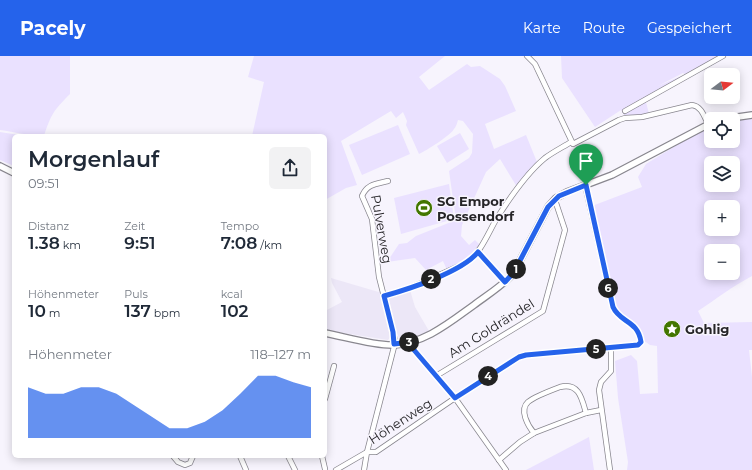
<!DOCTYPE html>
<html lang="de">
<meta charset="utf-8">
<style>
:root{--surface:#fff;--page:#f2f2f3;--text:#1f2937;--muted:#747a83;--accent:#2563eb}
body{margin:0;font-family:Montserrat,sans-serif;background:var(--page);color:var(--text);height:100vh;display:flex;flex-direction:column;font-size:15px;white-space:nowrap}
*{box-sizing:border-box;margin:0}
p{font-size:13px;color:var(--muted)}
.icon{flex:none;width:22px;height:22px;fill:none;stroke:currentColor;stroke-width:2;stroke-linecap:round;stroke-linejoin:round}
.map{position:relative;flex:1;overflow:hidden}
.sheet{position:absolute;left:12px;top:78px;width:315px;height:324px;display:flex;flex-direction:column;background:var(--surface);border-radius:6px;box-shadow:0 2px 10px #0003}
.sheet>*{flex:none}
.needle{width:26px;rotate:74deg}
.controls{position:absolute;left:704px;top:12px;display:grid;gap:8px}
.controls a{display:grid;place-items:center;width:36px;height:36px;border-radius:6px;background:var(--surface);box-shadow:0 2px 10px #0003;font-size:20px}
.pin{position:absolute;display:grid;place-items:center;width:34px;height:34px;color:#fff;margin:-41px -17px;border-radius:50% 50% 50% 0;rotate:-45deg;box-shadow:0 0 4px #0007}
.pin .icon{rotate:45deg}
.km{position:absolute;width:20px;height:20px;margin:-10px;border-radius:50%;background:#222;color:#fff;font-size:11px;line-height:20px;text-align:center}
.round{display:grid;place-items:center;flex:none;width:42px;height:42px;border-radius:6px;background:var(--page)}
.summary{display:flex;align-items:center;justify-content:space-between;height:68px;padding:0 16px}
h1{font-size:22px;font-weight:600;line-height:30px}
.figures{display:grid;grid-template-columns:repeat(3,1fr);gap:6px;height:68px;padding:4px 16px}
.figures div{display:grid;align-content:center}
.figures b{font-size:17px;font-weight:600}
.figures small{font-size:11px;font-weight:400}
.figures p{font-size:11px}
.chart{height:112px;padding:8px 16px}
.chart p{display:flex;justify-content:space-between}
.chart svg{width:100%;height:72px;margin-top:4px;fill:var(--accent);opacity:.7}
header{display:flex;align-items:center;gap:24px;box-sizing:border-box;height:56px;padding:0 20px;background:var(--accent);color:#fff}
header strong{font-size:19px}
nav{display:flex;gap:22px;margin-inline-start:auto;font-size:14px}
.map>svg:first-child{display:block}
</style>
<header>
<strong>Pacely</strong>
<nav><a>Karte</a><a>Route</a><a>Gespeichert</a></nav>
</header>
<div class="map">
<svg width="752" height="414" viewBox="0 0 752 414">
<rect width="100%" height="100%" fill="#f7f4fd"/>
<!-- built -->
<g fill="#ece7f7">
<polygon points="331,222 382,237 390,281 388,284 325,274 325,255 342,246 332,227"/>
<polygon points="410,234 415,251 429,275 416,281 411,282 411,279 407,280 407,282 401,283 399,282 396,275 388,241"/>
</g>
<!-- green -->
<g fill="#eae1ff" fill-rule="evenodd">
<path d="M 0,0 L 70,0 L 70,38 C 54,54 51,58 44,80 C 29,80 15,76 0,74 Z"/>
<path d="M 254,0 L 445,0 L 419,21 L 429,34 L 467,8 L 471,11 L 480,10 L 500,23 L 505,30 L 516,55 L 485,68 L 494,93 L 526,79 L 537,106 L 517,131 L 500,103 L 486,116 L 462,169 L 461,180 L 469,189 L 475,184 L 480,189 C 472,202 461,207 447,214 L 443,205 L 426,214 L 415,202 L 387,206 L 399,188 L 407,187 L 416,180 L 456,164 L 449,115 L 469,102 L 472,97 L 473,78 L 463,65 L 458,64 C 457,67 456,71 454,73 C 451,79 426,95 419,98 L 406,69 L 407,65 L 403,56 L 396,62 L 391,55 L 341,85 L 357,129 L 346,132 L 325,144 L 325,80 L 252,80 L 264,26 L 248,21 Z"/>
<polygon points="561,0 720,0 686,19 683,17 658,30 679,21 683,21 646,46 649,58 625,60 621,54 595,71 562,22"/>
<path d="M 752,62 L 752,220 C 733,230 716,243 698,255 L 704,267 L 752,266 L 752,294 L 749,294 L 752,321 L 752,414 L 627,414 L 628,406 L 618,342 L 615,305 L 631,299 L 637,305 L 640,338 L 658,337 L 657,290 L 650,289 L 643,284 L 641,277 L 616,255 L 592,150 L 642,131 L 638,121 L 646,108 L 685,84 L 711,70 L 711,85 L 733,85 L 733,65 ZM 711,107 L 733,107 L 733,129 L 711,129 ZM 711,151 L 733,151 L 733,173 L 711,173 ZM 711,195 L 733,195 L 733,217 L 711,217 Z"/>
<polygon points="398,69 410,98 362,119 349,89"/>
<polygon points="0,76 25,80 14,80 14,110 0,104"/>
<polygon points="460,77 469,93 447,107 437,90"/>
<polygon points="449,128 454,163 401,178 394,142"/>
<polygon points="589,381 594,414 526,414"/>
</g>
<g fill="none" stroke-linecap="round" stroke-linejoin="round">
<defs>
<g id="minor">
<path d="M 527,0 L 535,8 L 573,88 L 619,64 L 625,62 L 642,61 L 692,49 C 701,50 704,60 708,68"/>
<polyline points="625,55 723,0"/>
<polyline points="478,196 505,226"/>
<path d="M 384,240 L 410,232 L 466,207 C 481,197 488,177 497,162 C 509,143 528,116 545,102 C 553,96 563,91 571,86"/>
<polyline points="410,286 414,294 455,342 506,414"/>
<polyline points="436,320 543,255 565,174 555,144"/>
<polyline points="325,343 334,310"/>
<path d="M 534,377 C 528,370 519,354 528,346 C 534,341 552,334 560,331 C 579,326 582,343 586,357"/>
<polyline points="173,400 178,406 185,409 190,407 193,400"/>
<polyline points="240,400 246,414"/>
<polyline points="288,400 295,414"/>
<polyline points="322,400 325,413"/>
<polyline points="499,404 520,386 534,377 586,357 601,354"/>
<path d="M 336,414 L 367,396 L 376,396 L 455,342 L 519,301 L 526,299 L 638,289 L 641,286 C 638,264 620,267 613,251 L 585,129"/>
<path d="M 364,414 L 367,396 L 394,291 L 395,284 L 379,221 L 372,163 L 362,140 C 367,128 376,128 388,125"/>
<polyline points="610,414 599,334 601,326 611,315 611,292"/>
</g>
<g id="major">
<polyline points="724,63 752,59"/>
<polyline points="0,110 14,117"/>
<path d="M 325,277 C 346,281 371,289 392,289 C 424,288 449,267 474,249 C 486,240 499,232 510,221 L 514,216 L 548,151 L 556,142 L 567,136 L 612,119 L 711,67"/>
</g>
</defs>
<!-- minor casing -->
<use href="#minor" stroke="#89878f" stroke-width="6"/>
<!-- major casing -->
<use href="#major" stroke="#89878f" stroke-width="8"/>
<!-- minor -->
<use href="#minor" stroke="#fff" stroke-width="4.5"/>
<!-- major -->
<use href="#major" stroke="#fff" stroke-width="5.5"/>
</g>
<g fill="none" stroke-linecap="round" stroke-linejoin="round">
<defs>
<path id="route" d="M 586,129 L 613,251 C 620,267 638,264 641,286 L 638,289 L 526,299 L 519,301 L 455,342 L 414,294 L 410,286 L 394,288 L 393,276 L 384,240 C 409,233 462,216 478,196 L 505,226 L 514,216 L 548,151 L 559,140 Z"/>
</defs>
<!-- route casing -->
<use href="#route" stroke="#fff" stroke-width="8"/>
<!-- route -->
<use href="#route" stroke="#2563eb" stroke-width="5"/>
</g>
<!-- icons -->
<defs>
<symbol id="stadium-disc" viewBox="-11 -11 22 22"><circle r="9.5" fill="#427600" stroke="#f7f4fd"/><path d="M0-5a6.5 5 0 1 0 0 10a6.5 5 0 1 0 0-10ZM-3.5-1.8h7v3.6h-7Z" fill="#fff"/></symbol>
<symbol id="sight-disc" viewBox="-11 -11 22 22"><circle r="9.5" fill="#427600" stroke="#f7f4fd"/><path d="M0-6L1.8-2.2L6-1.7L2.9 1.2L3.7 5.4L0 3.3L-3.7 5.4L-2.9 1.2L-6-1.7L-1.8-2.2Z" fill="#fff"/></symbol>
</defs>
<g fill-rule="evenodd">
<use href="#stadium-disc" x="414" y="142" width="20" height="20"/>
<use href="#sight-disc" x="662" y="263" width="20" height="20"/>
</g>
<g text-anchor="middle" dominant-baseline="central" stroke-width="3" stroke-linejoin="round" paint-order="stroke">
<!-- poi labels -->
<g font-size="13" font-weight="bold" fill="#252427" stroke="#f7f4fd" text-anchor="start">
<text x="437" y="145">SG Empor<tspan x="437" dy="15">Possendorf</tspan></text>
<text x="685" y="273">Gohlig</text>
</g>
<!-- street labels -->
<g font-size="13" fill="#252427" stroke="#f7f4fd">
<text transform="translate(382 173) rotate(80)">Pulverweg</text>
<text transform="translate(491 272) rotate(-32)">Am Goldrändel</text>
<text transform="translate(400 365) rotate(-33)">Höhenweg</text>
</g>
</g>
</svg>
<div class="controls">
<a><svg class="needle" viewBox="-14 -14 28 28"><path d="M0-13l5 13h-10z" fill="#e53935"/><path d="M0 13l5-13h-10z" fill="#747a83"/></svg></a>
<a><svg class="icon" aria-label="locate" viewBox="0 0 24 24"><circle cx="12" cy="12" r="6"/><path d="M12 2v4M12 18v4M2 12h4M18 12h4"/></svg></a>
<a><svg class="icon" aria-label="layers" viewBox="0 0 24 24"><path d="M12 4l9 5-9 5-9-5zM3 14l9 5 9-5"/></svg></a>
<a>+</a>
<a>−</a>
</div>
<div class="pin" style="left:586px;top:129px;background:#1e9e55"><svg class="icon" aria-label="arrive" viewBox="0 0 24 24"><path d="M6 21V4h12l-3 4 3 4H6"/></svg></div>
<b class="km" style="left:516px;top:213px">1</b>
<b class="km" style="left:431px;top:223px">2</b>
<b class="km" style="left:409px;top:286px">3</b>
<b class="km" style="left:488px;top:320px">4</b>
<b class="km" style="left:596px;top:293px">5</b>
<b class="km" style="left:608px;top:232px">6</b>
<section class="sheet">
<div class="summary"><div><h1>Morgenlauf</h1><p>09:51</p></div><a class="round"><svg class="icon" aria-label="share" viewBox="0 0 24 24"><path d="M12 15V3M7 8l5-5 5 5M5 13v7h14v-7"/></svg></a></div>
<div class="figures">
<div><p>Distanz</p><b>1.38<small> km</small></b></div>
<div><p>Zeit</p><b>9:51</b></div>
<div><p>Tempo</p><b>7:08<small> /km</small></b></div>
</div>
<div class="figures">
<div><p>Höhenmeter</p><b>10<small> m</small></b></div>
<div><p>Puls</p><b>137<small> bpm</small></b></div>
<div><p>kcal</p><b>102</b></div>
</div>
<div class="chart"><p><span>Höhenmeter</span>118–127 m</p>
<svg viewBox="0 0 160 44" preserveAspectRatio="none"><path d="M0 44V13L10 17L20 17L30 13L40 13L50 17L60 24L70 31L80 38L90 38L100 34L110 27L120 17L130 6L140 6L150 10L160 13V44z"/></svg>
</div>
</section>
</div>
